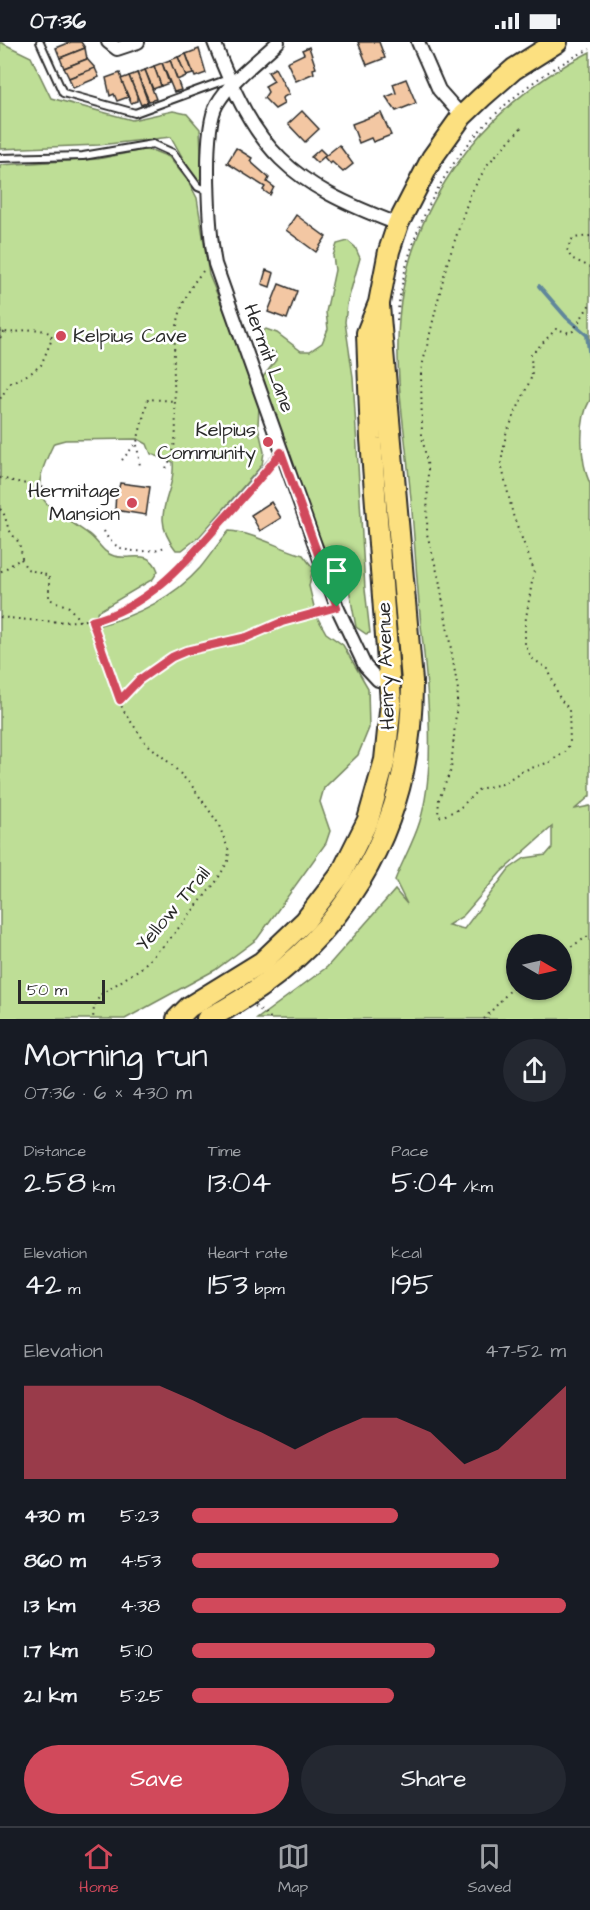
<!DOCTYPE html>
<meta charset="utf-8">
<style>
:root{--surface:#171b24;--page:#242831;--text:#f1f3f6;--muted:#9ea1a6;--line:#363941;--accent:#d1495b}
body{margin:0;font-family:"Architects Daughter",sans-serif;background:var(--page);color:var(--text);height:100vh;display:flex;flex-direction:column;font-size:22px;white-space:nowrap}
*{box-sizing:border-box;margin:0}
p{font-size:20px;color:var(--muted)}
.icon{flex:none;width:33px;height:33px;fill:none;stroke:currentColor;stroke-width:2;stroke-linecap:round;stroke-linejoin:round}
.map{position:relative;height:977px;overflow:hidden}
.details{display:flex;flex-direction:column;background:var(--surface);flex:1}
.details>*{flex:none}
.needle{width:39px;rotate:99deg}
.fabs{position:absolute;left:506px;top:892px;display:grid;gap:12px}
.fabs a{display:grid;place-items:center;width:66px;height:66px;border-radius:50%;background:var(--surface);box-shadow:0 2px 4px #0004;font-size:30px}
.scale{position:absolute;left:18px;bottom:15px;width:87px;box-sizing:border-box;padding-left:6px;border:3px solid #2b2b2b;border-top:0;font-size:16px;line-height:21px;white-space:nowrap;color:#2b2b2b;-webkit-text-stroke:4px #fff;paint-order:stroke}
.pin{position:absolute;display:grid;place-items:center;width:51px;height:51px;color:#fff;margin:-62px -26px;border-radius:50% 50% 50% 0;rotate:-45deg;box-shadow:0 0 6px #0007}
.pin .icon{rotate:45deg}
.round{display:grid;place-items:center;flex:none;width:63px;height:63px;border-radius:32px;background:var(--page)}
.head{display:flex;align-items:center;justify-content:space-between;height:102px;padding:0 24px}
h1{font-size:33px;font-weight:600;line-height:45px}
.stats{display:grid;grid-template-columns:repeat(3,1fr);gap:9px;height:102px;padding:6px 24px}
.stats div{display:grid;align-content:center}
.stats b{font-size:30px;font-weight:600}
.stats small{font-size:16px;font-weight:400}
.stats p{font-size:16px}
.chart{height:168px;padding:12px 24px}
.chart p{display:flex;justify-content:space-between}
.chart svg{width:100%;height:108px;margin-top:6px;fill:var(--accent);opacity:.7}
.cta{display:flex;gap:12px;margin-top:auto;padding:12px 24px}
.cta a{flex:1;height:69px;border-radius:36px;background:var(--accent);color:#fff;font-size:24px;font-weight:600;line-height:69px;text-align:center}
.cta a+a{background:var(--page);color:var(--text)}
ul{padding:0 24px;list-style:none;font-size:20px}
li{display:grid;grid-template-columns:96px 72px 1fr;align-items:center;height:45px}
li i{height:15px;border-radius:8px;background:var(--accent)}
.status{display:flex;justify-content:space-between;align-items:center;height:42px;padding:0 30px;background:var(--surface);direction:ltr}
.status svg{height:16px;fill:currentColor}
.dock{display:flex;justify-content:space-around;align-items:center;height:84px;border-top:2px solid var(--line);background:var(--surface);font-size:16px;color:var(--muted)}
.dock a{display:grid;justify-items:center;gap:3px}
.dock .active{color:var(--accent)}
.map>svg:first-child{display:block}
</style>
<div class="status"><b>07:36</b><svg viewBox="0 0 49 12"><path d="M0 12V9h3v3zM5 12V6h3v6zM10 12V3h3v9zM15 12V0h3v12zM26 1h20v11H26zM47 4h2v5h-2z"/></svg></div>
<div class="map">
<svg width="590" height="977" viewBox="0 0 590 977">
<rect width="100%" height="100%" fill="#fff"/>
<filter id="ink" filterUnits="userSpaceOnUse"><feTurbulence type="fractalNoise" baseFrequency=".0167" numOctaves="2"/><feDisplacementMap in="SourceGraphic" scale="12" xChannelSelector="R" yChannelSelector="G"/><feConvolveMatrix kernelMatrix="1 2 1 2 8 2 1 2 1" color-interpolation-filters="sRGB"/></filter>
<g filter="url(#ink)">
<!-- green -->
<g fill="#bede96" stroke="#748460" stroke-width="1.5" fill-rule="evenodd">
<polygon points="0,0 31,15 51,56 132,78 173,69 187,72 200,87 202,137 195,138 171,95 99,103 0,107"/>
<path d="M 590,10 L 590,358 C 578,378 580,419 590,442 L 590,754 L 575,767 L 590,764 L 590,977 L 257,977 L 327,925 L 395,848 L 407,862 L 395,838 C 403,818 414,799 420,779 C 437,723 427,640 421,583 C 416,534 414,485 409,436 C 405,391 397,345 398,300 C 399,174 479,64 590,10 ZM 552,785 L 552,806 L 546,813 L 525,816 L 509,827 L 464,887 L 448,883 L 463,874 L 501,830 ZM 516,903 L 561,903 L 561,948 L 516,948 Z"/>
<path d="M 143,108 L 154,109 L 169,115 L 188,139 L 197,156 L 209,233 L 237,299 L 259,364 L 258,384 L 264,410 L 262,423 L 200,494 L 182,508 L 176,508 C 147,472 176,453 173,420 L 151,412 L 147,402 L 138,397 L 65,398 L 54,401 C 25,460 42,459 87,491 C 98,498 101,510 114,514 C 130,519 150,506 158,529 L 153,537 L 97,570 L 100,583 C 137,574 175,554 200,526 C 210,514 218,501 229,489 C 255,491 278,506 303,513 L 313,526 L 309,544 L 316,573 L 326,591 L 343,603 L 368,646 L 369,686 L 358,713 L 324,746 L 320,760 L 330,789 L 326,801 L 257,897 L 215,928 L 125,977 L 0,977 L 0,123 L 98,117 Z"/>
<polygon points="348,199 355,205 360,216 347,262 345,280 353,335 365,547 370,591 366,592 356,585 349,547 330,520 291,427 263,335 276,318 275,310 263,307 259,300 260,292 266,287 277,291 301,309 310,309 322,301 328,287 326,270 335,228 333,214 337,202"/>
</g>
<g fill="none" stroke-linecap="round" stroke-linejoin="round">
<!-- stream -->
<polyline stroke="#60879b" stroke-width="4" points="539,244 566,275 587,293 590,316"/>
</g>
<!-- building -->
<g fill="#f3c7a3" stroke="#2b2b2b" stroke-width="1.5">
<polygon points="71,0 81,0 85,6 60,16 56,6"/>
<polygon points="358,0 379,0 385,16 367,23"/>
<polygon points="309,5 316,26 313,27 314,31 296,39 287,20 304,12 302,8"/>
<polygon points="85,6 87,17 64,26 60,16"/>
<polygon points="199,7 206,31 195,35 186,12"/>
<polygon points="186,12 193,32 186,34 178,15"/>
<polygon points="178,15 186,34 177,38 170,18"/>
<polygon points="87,17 95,26 69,36 64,26"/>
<polygon points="170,18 181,48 174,50 162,21"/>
<polygon points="162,21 169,41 161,44 154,24"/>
<polygon points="154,24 161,44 153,47 145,28"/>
<polygon points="95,26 99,35 73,46 69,36"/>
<polygon points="275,26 289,52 282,56 284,62 275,67 264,56 268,50 265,44 274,39 268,30"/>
<polygon points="145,28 156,57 149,59 137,31"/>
<polygon points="120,31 128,55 117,59 114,52 110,54 106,36"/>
<polygon points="137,31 148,60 141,63 129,34"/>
<polygon points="129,34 137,54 137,59 131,61 121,37"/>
<polygon points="406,37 416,61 396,69 386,55 396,51 393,42"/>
<polygon points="302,69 319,87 305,100 288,82"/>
<polygon points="381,71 391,93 373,100 371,96 359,101 352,82"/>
<polygon points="339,103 353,122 343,130 332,120 330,122 324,115"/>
<polygon points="236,106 252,116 250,119 269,136 267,140 274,145 270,153 263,148 265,145 227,121"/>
<polygon points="320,107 326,113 317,121 311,115"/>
<polygon points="296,173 326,195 316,210 286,188"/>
<polygon points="266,228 274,231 270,245 262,242"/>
<polygon points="279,242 297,249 287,277 268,270"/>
<polygon points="120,441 150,445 146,473 115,468 116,449 118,450"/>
<polygon points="271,460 281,476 260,489 251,473"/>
</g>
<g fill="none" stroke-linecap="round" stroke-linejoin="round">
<defs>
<g id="service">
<polyline points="40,0 63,51 135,71 228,37"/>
<polyline points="0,116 83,114 153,102 173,111 198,145 208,149"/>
<polyline points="185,520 281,410"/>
</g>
<g id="minor">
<polyline points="108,0 117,7 138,0"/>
<path d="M 214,0 C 257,111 287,140 398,182"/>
<path d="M 278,0 C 258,19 231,38 217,62 C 202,88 209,190 215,222 L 337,565 L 365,624 L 378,638 L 391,639"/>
<polyline points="418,0 439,48 462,74"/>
</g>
<g id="primary">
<polyline points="177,977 189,965 262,920 305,879 341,832 368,778 385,718 391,660 371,397 367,291 379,261 389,209 398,182 432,116 462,74 482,55 514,27 557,0"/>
<path d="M 207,977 C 340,909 413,789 412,639 L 379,264"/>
</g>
</defs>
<!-- service casing -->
<use href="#service" stroke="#2b2b2b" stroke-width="10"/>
<!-- minor casing -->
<use href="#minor" stroke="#2b2b2b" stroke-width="16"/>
<!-- primary casing -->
<use href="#primary" stroke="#2b2b2b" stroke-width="24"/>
<!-- path -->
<g stroke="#2b2b2b" stroke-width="2" stroke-dasharray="1.5 4.5" stroke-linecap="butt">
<polyline points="521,86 487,123 470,153 446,225 421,329 422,394 428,426 427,492 439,537 458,648 451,728 439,757 438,773 441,775 459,767 479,747 502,742 522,729 550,720 565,710 570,701 569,667 560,657 548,627 533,617 525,604 525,582 534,528 513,473 501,421 506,392 532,334 531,313 556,287 570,291 573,289 590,262"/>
<polyline points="590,194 573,196 567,207 571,216 590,225"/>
<path d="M 397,278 C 407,159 483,57 590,7"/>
<path d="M 0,288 C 15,296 29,281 49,291 L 52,297 L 41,323 L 31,331 L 10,341 L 0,357"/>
<polyline points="51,294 60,294"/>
<polyline points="0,296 4,290"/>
<polyline points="137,403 140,424"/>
<polyline points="122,418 137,400 148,357 175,359"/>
<path d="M 166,426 C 178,404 176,387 175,363 C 173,315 169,265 205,227"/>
<polyline points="0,436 44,446"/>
<path d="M 0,467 C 6,473 5,477 8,485 C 14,499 20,494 22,516 L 0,530"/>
<path d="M 104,489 C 114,513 144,512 165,505"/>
<polyline points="21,517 27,527 49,534 49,557 69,565 80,579"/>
<path d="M 0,575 C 81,584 116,585 179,527"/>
<polyline points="92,579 123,668 145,700 172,723 192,744 218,781 229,809 228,819 216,840 168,899 141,926 100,953 94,965 93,977"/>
<polyline points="120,658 139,638 172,615 186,609 247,595 282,580 326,568"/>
<polyline points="561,911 590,893"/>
<polyline points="255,964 272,977"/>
<polyline points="484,977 516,942"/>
</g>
<!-- service -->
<use href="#service" stroke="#fff" stroke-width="6"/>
<!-- minor -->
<use href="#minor" stroke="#fff" stroke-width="12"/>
<!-- primary -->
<use href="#primary" stroke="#fce080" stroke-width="20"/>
</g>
</g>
<g fill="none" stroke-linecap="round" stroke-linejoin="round" filter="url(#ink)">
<defs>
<path id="route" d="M 281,410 L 337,565 L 282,580 L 247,595 L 186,609 L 172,615 L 139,638 L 120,658 L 92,579 C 148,565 185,521 221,480 C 242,457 262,435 281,410 Z"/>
</defs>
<!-- route casing -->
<use href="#route" stroke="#fff" stroke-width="12"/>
<!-- route -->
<use href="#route" stroke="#d1495b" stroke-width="8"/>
</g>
<!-- markers -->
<g fill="#d1495b" stroke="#fff" stroke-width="2">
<circle cx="61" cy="294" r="6"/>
<circle cx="268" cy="400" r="6"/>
<circle cx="132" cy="461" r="6"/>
</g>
<g text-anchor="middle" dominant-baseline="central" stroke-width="5" stroke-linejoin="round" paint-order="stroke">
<!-- poi labels -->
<g font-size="20" fill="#2b2b2b" stroke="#fff" text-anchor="end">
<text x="73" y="294" text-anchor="start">Kelpius Cave</text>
<text x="256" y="388">Kelpius<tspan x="256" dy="23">Community</tspan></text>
<text x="120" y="449">Hermitage<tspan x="120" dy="23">Mansion</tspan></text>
</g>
<!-- street labels -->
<g font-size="20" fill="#2b2b2b" stroke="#fff">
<text transform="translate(269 316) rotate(70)">Hermit Lane</text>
<text transform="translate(386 624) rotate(-92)">Henry Avenue</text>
<text transform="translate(173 867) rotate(-50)">Yellow Trail</text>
</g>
</g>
</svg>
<div class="fabs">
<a><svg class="needle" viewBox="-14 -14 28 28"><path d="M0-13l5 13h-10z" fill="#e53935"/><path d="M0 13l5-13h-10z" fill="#9ea1a6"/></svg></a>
</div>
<div class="scale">50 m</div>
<div class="pin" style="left:337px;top:565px;background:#1e9e55"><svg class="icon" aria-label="arrive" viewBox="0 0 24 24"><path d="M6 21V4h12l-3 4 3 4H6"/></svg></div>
</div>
<section class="details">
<div class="head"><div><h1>Morning run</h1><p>07:36 · 6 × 430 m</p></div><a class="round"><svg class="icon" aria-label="share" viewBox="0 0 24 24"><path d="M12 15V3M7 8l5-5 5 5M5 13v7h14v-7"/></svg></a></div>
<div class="stats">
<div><p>Distance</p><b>2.58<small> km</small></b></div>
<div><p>Time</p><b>13:04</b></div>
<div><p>Pace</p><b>5:04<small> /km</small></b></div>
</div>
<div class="stats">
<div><p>Elevation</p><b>42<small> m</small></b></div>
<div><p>Heart rate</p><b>153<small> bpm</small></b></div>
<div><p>kcal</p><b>195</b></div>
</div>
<div class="chart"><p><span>Elevation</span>47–52 m</p>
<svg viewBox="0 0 160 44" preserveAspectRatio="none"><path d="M0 44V6L10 6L20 6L30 6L40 6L50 12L60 19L70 25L80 32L90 25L100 19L110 19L120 25L130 38L140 32L150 19L160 6V44z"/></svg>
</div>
<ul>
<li><b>430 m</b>5:23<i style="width:55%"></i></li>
<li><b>860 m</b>4:53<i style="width:82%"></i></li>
<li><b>1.3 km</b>4:38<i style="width:100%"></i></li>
<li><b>1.7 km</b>5:10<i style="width:65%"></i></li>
<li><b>2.1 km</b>5:25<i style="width:54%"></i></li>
</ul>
<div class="cta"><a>Save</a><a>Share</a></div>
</section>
<nav class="dock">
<a class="active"><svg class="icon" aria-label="home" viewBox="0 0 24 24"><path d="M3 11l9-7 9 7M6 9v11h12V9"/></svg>Home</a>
<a><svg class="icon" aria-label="map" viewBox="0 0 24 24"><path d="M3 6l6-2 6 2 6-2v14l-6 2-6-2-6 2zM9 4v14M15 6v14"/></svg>Map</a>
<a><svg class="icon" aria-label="saved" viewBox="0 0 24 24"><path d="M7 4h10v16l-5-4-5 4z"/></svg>Saved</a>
</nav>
